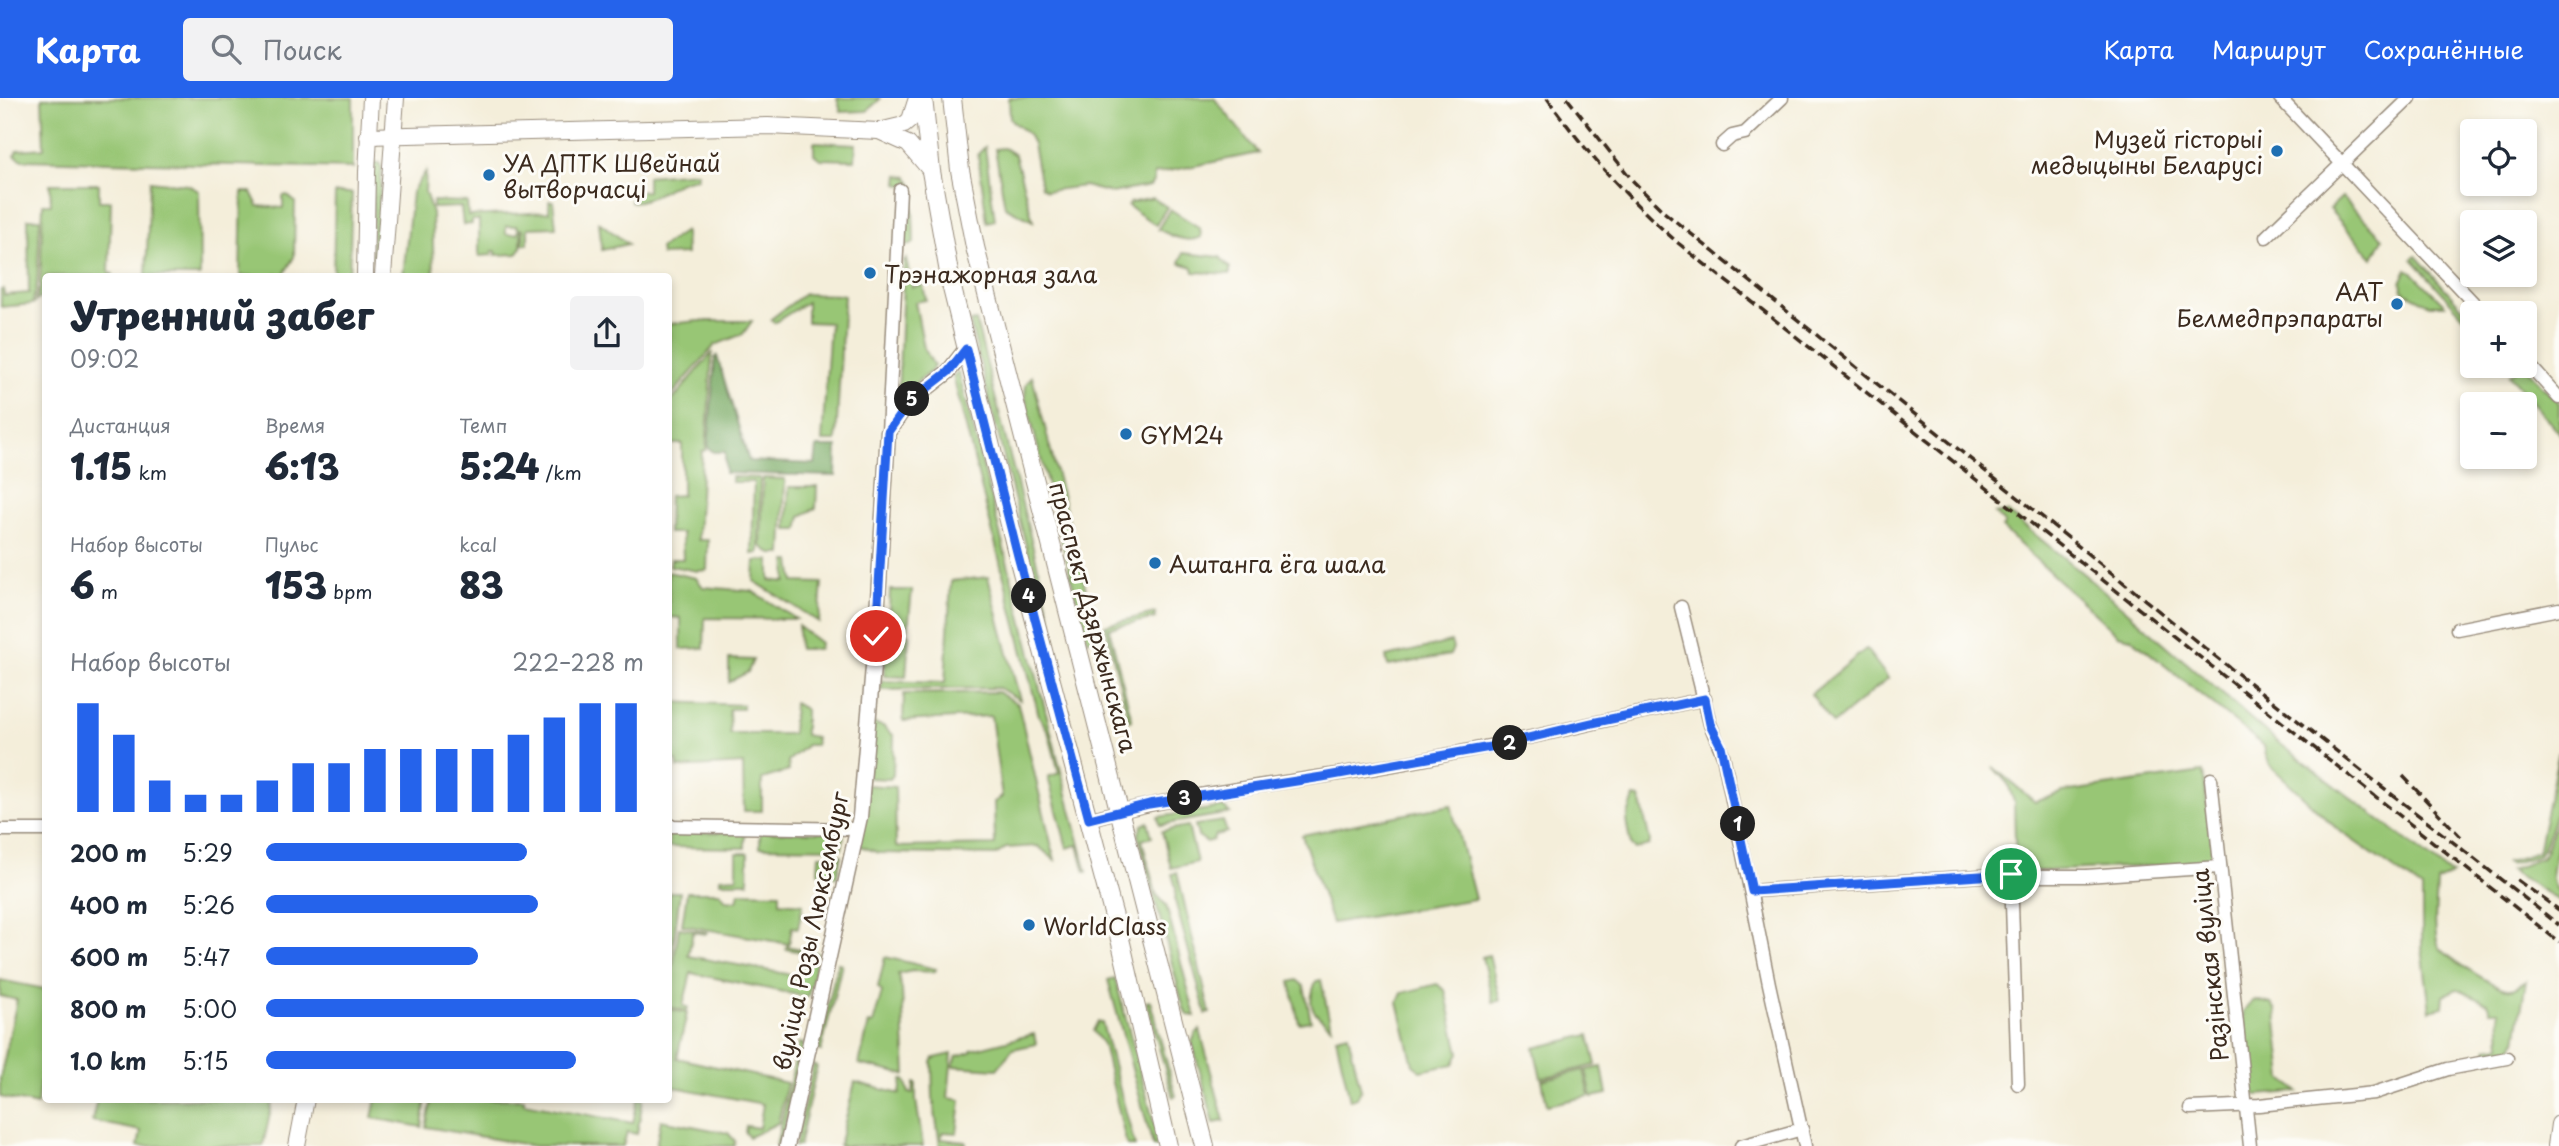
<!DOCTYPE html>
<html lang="ru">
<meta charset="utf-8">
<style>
:root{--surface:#fff;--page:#f2f2f3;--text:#1f2937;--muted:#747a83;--accent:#2563eb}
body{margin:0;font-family:"Playpen Sans",sans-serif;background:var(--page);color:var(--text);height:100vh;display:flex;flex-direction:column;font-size:26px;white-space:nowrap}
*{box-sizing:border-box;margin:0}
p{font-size:23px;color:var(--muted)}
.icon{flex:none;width:38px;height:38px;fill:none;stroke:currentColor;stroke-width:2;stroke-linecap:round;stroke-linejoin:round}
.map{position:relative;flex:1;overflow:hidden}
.drawer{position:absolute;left:42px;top:175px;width:630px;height:830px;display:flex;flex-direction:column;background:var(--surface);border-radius:7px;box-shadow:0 4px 10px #0003}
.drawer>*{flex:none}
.controls{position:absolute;left:2460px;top:21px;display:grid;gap:14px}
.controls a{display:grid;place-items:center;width:77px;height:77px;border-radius:7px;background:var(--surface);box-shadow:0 4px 10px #0003;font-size:35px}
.pin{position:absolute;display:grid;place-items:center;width:60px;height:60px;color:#fff;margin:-30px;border:4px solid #fff;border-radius:50%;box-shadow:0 2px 7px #0007}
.km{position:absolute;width:35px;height:35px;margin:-18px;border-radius:50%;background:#222;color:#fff;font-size:19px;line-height:35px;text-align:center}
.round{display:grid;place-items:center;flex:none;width:74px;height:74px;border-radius:7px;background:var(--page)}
.head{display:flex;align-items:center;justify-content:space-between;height:119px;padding:0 28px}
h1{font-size:38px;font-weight:800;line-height:52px}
.stats{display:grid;grid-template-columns:repeat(3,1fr);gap:10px;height:119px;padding:7px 28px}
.stats div{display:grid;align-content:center}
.stats b{font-size:35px;font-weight:800}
.stats small{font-size:19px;font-weight:400}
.stats p{font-size:19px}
.chart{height:196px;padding:14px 28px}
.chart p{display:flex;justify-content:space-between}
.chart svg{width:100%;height:126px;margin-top:7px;stroke:var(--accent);stroke-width:6}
ul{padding:0 28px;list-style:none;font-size:23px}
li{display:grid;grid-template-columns:112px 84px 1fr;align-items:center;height:52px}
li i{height:18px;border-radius:9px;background:var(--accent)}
header{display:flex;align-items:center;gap:42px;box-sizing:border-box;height:98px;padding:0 35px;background:var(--accent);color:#fff}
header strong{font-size:33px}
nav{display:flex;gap:38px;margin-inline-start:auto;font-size:24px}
.search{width:490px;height:63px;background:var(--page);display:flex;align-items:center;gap:18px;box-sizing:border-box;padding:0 24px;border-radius:7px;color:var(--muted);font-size:26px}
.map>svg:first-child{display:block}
</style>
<header>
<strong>Карта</strong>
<div class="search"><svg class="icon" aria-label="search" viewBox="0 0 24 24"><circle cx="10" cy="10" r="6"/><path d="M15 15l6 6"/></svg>Поиск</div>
<nav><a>Карта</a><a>Маршрут</a><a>Сохранённые</a></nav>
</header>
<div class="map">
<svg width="2559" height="1048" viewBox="0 0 2559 1048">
<rect width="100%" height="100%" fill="#fdfcf7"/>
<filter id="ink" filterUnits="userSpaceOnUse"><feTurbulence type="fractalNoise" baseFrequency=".0143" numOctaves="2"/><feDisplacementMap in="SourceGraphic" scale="14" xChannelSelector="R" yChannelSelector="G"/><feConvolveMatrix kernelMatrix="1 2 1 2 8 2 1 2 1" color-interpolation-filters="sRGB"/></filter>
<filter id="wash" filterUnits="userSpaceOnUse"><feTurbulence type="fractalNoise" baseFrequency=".00686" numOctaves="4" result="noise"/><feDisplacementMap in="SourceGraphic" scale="28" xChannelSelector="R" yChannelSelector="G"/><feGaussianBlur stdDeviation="1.57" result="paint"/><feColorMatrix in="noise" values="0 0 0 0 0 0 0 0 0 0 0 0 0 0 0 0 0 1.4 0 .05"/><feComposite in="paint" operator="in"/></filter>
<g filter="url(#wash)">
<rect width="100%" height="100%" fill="#f4eeda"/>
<!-- green -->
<g fill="#98c674" stroke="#6a7849" stroke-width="2">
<polygon points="42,0 353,0 353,70 22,62 15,57 17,52 44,50"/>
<polygon points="837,0 880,0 880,1 867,13 841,14"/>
<polygon points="1009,0 1214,0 1258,55 1154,76 1154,82 1150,88 1111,95 1084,88 1047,93 1041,89 1033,46 1028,36 1014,25 1010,20"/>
<polygon points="814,44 856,46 855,62 820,61 814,56"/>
<polygon points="985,49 995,122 987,124 978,56"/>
<polygon points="1004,50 1015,57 1033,123 1005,109 995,51"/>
<polygon points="374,65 379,65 382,70 375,158 372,161"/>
<polygon points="426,73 425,94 432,115 434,178 403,178 412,94"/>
<path d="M 697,74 L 697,80 C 672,82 656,103 631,104 L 631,94 L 647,93 L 647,78 Z"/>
<polygon points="899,77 908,79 912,86 914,145 905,148 908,89 898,86"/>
<polygon points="150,83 188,87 199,93 200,178 146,178"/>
<polygon points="50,86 99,86 99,103 111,103 109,175 113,176 113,178 46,178 45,196 35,204 40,189 43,106 51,106"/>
<polygon points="242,94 251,94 258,108 283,110 283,98 287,97 295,104 294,159 284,176 276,176 276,178 240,178"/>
<polygon points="335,95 352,95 349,178 333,178"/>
<polygon points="2342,99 2383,140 2373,160 2329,111"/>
<polygon points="1153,100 1167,109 1156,127 1128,108 1130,105"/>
<polygon points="433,103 467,104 468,118 549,114 549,103 553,103 556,129 528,130 528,146 523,146 523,131 518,131 517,128 506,128 506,136 517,136 518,133 521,133 521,150 517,156 496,157 496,153 492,153 492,157 479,158 479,122 472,122 472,126 463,127 461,109 433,110"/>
<path d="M 1170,111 L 1200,130 L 1201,139 C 1188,146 1171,138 1158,131 Z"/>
<polygon points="28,121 40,121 37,188 32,206 1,209 1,192 4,191 4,197 29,195"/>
<polygon points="599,124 628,146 602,152"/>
<polygon points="685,133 686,156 661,157 660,150"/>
<polygon points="1183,155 1220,159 1230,170 1230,176 1194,174 1193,169 1180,165"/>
<polygon points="2416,158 2473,222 2473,229 2412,161"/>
<polygon points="906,161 912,189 923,187 926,202 915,204 924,250 934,268 930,274 898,298 904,163"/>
<polygon points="2407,171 2412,174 2445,207 2430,207 2403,193 2401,184"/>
<polygon points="804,196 844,197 836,343 822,343 830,225 807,224 807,204 774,225 771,221"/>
<polygon points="698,223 752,223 743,236 715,247 669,300 669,226"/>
<polygon points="976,223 1052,525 1046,527 970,224"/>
<polygon points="712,255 706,352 702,353 698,442 708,442 707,472 697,473 670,468 671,461 683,461 682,435 668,435 669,398 682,397 682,346 669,346 669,306"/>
<polygon points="2520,269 2526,271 2559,305 2559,335 2509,277"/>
<polygon points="957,275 959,276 1087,774 1085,774 1078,747 1067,750 1048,679 1059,675 1048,633 1039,618 953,278"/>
<polygon points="1032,278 1098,539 1087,542 1025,298 1026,286"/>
<polygon points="732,379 760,380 759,455 752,456 754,384 732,384"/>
<polygon points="763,380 785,381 782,456 772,456 761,448"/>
<polygon points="789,389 817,389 816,410 801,418 798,432 787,432"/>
<path d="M 2007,414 L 2096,486 L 2274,641 L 2452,777 L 2437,783 C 2437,798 2432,835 2439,848 C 2444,858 2496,890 2507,891 C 2515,892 2520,887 2526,883 L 2516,943 L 2510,953 L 2489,961 L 2487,950 L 2501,948 L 2499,913 L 2490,913 L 2487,905 L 2457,891 L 2444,897 L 2443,909 L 2430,912 L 2422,850 L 2422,791 L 2337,731 L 2271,668 L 2266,658 L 2264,648 L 2131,540 L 2118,537 L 2002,430 L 2005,426 L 1995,416 Z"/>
<polygon points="770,462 770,482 786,484 787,463 791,463 794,484 822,485 819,524 754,483 755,463"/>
<polygon points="668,474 696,480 703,489 752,493 796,521 705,520 704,550 681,551 681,520 669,519"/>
<polygon points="988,479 1020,602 999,590 881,592 882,583 945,585 951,483"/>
<polygon points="890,492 912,492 908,531 888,531"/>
<polygon points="1155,515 1156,520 1109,530 1132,622 1129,623 1105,527"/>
<polygon points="798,528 820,545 819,551 799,551"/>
<polygon points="887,536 909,536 906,579 884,578"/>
<polygon points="1451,544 1453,550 1450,557 1388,568 1386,559"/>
<polygon points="1866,551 1888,580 1833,626 1811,596"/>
<polygon points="729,561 753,562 748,574 729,584"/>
<polygon points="998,594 1018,606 1055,762 1038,748 1006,750 996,757 879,755 858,747 867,687 895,689 896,749 995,747 994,704 1002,699 991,618 903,623 904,596"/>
<polygon points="669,604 743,607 743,611 729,611 730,636 792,636 794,605 805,611 805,637 815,639 816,647 807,647 788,663 789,673 762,681 762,713 744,713 743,666 678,670 677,663 669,663 669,633 675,633 676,609 669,608"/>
<polygon points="871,625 883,628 894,638 893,677 890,681 868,680"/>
<path d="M 2559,653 L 2556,688 L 2559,689 C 2559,716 2550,734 2539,758 L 2509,766 L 2506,764 L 2538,754 Z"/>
<polygon points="1993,669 2035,704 2063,694 2203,674 2214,765 2019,774 2016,780 2014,704 2008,686"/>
<polygon points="1634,699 1640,700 1650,743 1649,747 1635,751 1631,748 1626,723"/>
<polygon points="1451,707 1475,801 1332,825 1302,737"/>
<polygon points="1223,709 1230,715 1160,727 1158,719"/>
<path d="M 2559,719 C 2559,726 2559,734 2559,741 C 2556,759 2544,780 2559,795 L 2559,803 L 2510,772 L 2542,760 Z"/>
<polygon points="1223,723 1227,734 1215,737 1213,742 1207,744 1198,738 1195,727"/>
<polygon points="1148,724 1152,739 1142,742 1156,796 1166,807 1195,918 1188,917 1184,911 1138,737 1142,727"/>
<polygon points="1188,728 1197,764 1171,770 1162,733"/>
<polygon points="745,734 745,750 669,749 669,735"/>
<polygon points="760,734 840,734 844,738 842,750 760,749"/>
<polygon points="737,755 748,755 748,784 720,784 720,780 737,779"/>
<polygon points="819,757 841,757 837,779 818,775"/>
<polygon points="1177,774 1210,915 1206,916 1175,803 1176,790 1172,776"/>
<polygon points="669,794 680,794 670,871 668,871"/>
<polygon points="687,794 720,794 726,802 737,803 739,794 780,795 780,804 803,806 798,830 792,829 789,846 682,827"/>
<polygon points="679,830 707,834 706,836 693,834 688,858 798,878 802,854 786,851 787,848 818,855 808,899 691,875 683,908 688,909 687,913 669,909 669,894"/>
<polygon points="1489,857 1500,903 1493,904 1482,859"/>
<polygon points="885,859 936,871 935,874 913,873 898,876 902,892 906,977 859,966 869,925 873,926 882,894 878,889"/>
<polygon points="838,865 842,866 821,953 817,952"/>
<polygon points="1115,880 1160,1048 1153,1048 1108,882"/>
<polygon points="0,882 45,891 45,975 43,985 40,984 37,1007 0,999 0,981 17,902 0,898"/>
<polygon points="1297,882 1304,888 1311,923 1299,925 1290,884"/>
<path d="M 1321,882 L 1331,929 C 1311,912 1306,909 1316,883 Z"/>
<polygon points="1437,886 1445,892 1459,955 1454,966 1421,973 1413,967 1398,904 1402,895"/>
<polygon points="2255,902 2271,906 2276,913 2283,981 2298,994 2257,997 2250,993 2243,914 2248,907"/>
<polygon points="1150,903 1176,998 1173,999 1146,904"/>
<polygon points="668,911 687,915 677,960 787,985 778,1025 749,1039 745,1034 746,1028 759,1030 763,1006 669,988"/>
<polygon points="1098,923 1102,925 1135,1048 1127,1048 1103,946 1093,933"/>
<polygon points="1200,932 1224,1023 1214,1025 1192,944 1196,935"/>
<polygon points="1034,936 1036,946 1013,951 997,971 953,968 957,958 971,954 971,952"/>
<polygon points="1348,936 1361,992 1357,1000 1350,1002 1336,939"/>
<polygon points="1589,937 1596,967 1541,980 1534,950"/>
<polygon points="799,945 804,946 780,1048 776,1047"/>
<polygon points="952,956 948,1000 961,1002 957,1035 942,1034 941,1041 966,1044 966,1048 940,1048 933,1000 932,964 934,960"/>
<polygon points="813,967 817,968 799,1048 795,1048"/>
<polygon points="1602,969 1607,996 1592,999 1586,972"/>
<polygon points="1584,972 1590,998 1547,1007 1542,982"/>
<polygon points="902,982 905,982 909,995 913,995 914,985 916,985 916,1002 923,1048 839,1048 855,984 900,996"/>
<polygon points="97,1001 273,1001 263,1048 138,1048 141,1033 92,1023"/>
<polygon points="376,1001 426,1001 422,1029 372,1020"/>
<polygon points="432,1001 524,1001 524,1005 633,1025 638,1001 643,1001 637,1036 627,1034 623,1048 534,1048 426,1029"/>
<polygon points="661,1022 728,1035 735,1043 734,1048 656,1048"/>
</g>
<!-- forest -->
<polygon fill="#7aab66" stroke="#5a6a42" stroke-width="2" points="717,258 749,363 815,366 817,349 837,349 836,378 725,375 725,354 713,354 708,349 715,260"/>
</g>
<g filter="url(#ink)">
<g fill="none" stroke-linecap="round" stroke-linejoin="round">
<defs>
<g id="minor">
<polyline points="2280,0 2483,215"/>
<polyline points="1722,47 1732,38 1745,35 1782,0"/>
<polyline points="2266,139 2410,0"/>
<polyline points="2525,262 2559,300"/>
<polyline points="888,334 900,92"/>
<polyline points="1681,509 1710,626 1723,657 1769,886 1805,1048"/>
<polyline points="2457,531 2559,511"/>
<polyline points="2211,681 2250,1048"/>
<path d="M 1089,721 C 1188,694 1292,685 1393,667 C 1498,649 1600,622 1705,601"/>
<polyline points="668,728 858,731"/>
<polyline points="0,732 46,732"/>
<polyline points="2019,778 2086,778 2220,769"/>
<polyline points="1752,793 2011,776 2018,986"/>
<polyline points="2190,1010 2259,1007 2374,995 2448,971 2507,960"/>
<polyline points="1741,1048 1802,1031"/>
</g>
<polyline id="tertiary" points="787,1048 860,719 876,534 888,334 908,305 948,274 966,251"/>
<g id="secondary">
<polyline points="879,33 908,46 931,73"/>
<polyline points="368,38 768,28 879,33 904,27 910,22 917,0"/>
<polyline points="365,178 367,74 371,0"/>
<polyline points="383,178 396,0"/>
<polyline points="297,1048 306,1001"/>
<polyline points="2556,1048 2559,1026"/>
</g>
<g id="primary">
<polyline points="923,0 931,73 951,186 1018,459 1121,845 1168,1048"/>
<polyline points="952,0 960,72 975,149 1205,1048"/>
</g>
</defs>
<!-- minor casing -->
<use href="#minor" stroke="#988c7c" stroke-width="15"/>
<!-- tertiary casing -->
<use href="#tertiary" stroke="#988c7c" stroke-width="17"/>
<!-- secondary casing -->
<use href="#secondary" stroke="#988c7c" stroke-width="18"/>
<!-- primary casing -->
<use href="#primary" stroke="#988c7c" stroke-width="20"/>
<!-- minor -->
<use href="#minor" stroke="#fff" stroke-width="12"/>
<!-- tertiary -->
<use href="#tertiary" stroke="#fff" stroke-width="14"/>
<!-- secondary -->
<use href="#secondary" stroke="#fff" stroke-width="16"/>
<!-- primary -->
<use href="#primary" stroke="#fff" stroke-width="18"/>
<!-- rail -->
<g stroke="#3b2a1e" stroke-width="3.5" stroke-dasharray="10 5" stroke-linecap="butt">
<path d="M 1547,0 C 1587,56 1627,100 1678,145 L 2559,844"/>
<polyline points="1567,0 1633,83 1664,114 2206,551 2559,827"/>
<polyline points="2403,678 2461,739"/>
<polyline points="2517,782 2559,812"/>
</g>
</g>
</g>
<g fill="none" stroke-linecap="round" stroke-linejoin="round" filter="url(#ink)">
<defs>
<polyline id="route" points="876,538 888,334 908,305 948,274 966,251 1018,458 1089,721 1149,706 1322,679 1490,649 1592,625 1705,601 1710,626 1721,648 1752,793 2011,776"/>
</defs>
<!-- route casing -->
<use href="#route" stroke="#fff" stroke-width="14"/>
<!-- route -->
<use href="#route" stroke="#2563eb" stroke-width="9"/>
</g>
<!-- markers -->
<g fill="#1f6fb2" stroke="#fdfcf7" stroke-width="2.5">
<circle cx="2277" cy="53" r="7"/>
<circle cx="489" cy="77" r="7"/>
<circle cx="870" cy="175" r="7"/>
<circle cx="2397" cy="206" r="7"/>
<circle cx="1126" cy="336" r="7"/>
<circle cx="1155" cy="465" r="7"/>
<circle cx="1029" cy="827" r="7"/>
</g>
<g text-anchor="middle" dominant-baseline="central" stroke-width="6" stroke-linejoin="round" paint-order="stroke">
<!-- poi labels -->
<g font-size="23" fill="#3b2a1e" stroke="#fdfcf7" text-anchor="start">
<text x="2263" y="40" text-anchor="end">Музей гісторыі<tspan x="2263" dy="26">медыцыны Беларусі</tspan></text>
<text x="503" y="64">УА ДПТК Швейнай<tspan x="503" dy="26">вытворчасці</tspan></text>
<text x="884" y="175">Трэнажорная зала</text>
<text x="2383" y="193" text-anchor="end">ААТ<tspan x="2383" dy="26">Белмедпрэпараты</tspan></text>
<text x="1140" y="336">GYM24</text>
<text x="1169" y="465">Аштанга ёга шала</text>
<text x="1043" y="827">WorldClass</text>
</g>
<!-- street labels -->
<g font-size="23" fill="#3b2a1e" stroke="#fdfcf7">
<text transform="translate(1094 519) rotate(75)">праспект Дзяржынскага</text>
<text transform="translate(810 833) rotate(-78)">вуліца Розы Люксембург</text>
<text transform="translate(2209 867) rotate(-96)">Разінская вуліца</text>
</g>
</g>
</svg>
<div class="controls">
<a><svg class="icon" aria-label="locate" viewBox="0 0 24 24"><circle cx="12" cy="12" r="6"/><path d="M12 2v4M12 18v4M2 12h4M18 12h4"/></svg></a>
<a><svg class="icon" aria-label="layers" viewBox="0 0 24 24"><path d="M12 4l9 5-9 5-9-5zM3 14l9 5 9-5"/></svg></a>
<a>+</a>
<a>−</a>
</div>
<div class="pin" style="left:2011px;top:776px;background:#1e9e55"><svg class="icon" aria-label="arrive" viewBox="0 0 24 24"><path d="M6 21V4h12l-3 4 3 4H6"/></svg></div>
<div class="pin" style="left:876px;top:538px;background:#d93025"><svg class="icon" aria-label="check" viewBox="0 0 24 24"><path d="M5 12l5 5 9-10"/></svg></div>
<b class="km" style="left:1738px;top:726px">1</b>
<b class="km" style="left:1510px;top:645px">2</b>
<b class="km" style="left:1185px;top:700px">3</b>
<b class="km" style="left:1029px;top:498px">4</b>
<b class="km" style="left:912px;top:301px">5</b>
<section class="drawer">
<div class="head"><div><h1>Утренний забег</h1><p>09:02</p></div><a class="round"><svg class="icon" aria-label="share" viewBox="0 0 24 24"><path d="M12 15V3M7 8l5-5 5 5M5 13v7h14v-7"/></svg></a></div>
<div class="stats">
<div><p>Дистанция</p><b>1.15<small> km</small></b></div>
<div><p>Время</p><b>6:13</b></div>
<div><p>Темп</p><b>5:24<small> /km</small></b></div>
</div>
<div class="stats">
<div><p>Набор высоты</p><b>6<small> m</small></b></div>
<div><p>Пульс</p><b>153<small> bpm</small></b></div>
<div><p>kcal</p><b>83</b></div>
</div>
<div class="chart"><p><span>Набор высоты</span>222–228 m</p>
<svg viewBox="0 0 160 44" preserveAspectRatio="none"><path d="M5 44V6M15 44V17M25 44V33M35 44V38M45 44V38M55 44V33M65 44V27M75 44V27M85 44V22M95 44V22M105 44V22M115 44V22M125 44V17M135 44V11M145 44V6M155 44V6"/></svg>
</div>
<ul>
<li><b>200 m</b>5:29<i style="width:69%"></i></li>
<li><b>400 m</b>5:26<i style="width:72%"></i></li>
<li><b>600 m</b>5:47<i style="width:56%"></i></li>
<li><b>800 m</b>5:00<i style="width:100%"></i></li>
<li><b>1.0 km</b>5:15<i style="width:82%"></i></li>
</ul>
</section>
</div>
